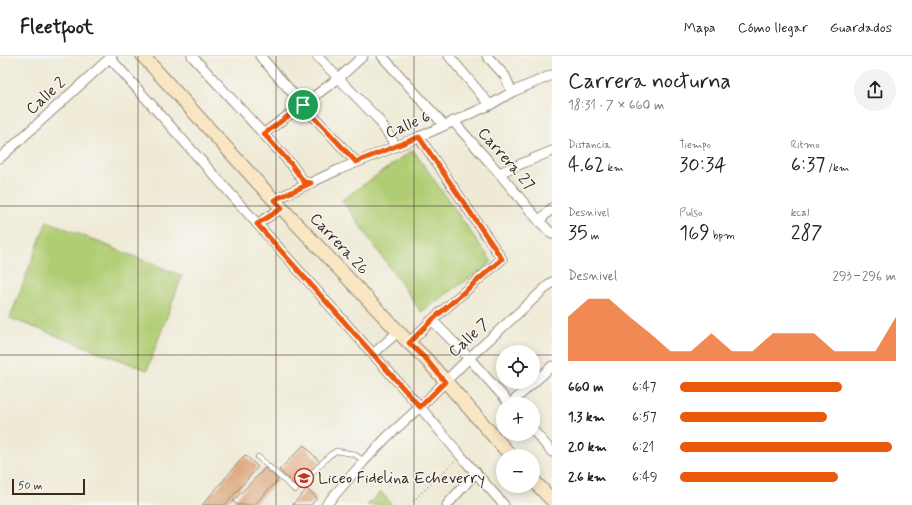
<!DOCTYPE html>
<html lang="es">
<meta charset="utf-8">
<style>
:root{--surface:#fff;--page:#f2f2f2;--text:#222;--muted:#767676;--line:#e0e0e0;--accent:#ea580c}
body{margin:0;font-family:Mynerve,sans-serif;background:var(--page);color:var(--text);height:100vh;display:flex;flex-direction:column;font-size:15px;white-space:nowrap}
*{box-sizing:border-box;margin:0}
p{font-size:13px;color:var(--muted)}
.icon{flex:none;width:22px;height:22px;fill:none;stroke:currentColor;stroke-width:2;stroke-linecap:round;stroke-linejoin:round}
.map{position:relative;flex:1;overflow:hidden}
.sheet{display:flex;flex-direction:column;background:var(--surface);width:360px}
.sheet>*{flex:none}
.buttons{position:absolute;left:496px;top:289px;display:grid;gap:8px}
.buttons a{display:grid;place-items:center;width:44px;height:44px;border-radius:50%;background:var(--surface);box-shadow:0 2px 10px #0003;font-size:20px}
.scale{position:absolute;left:12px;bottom:10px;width:73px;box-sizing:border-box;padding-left:4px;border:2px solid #3b2a1e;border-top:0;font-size:11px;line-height:14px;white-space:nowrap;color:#3b2a1e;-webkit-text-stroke:3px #f6f6f2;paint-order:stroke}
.pin{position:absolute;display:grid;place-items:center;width:34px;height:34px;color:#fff;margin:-17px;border:2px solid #fff;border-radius:50%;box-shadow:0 1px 4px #0007}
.round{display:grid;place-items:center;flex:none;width:42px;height:42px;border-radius:21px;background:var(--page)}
.summary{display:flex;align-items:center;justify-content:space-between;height:68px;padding:0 16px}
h1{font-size:22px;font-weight:600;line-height:30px}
.metrics{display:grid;grid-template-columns:repeat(3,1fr);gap:6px;height:68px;padding:4px 16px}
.metrics div{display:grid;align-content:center}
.metrics b{font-size:20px;font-weight:600}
.metrics small{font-size:11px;font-weight:400}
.metrics p{font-size:11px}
.chart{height:112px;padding:8px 16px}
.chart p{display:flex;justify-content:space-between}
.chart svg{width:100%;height:72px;margin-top:4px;fill:var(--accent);opacity:.7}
ul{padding:0 16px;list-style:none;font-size:13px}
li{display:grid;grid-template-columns:64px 48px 1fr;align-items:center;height:30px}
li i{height:10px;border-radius:5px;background:var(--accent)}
header{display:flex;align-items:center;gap:24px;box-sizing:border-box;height:56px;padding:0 20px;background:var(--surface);border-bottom:1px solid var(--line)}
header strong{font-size:19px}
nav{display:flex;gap:22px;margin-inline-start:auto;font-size:14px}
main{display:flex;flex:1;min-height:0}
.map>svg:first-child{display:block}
</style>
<header>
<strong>Fleetfoot</strong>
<nav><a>Mapa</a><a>Cómo llegar</a><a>Guardados</a></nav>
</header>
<main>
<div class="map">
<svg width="552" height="449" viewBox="0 0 552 449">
<rect width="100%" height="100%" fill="#f6f6f2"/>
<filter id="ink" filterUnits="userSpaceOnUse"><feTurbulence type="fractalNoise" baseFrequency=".025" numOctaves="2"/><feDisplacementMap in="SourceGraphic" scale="8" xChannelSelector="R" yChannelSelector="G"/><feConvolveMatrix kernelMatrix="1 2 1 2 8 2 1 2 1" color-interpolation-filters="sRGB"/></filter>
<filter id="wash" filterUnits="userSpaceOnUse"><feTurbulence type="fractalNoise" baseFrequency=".012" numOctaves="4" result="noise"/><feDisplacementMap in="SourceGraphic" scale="16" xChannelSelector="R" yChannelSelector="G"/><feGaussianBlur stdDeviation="0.9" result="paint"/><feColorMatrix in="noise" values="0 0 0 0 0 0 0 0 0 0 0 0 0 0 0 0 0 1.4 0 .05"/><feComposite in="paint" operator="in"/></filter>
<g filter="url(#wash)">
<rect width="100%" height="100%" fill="#efead5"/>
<!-- green -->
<g fill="#b1cd73" stroke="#767c48">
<polygon points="413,94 492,206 421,256 342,144"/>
<polygon points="47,165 182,220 147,314 10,262"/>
<polygon points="381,436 392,449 367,449"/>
</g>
<g id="blocks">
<!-- building -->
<g fill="#dda67c">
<polygon points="304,389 320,406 295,429 279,414"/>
<polygon points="245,399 258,411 225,449 202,449"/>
<polygon points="265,412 278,424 254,449 237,449 233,445"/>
<polygon points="307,433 317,442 311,449 292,449"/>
</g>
</g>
</g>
<g filter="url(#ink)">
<use href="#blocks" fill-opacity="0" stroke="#958a7a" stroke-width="1"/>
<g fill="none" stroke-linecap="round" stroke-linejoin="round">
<defs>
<polyline id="lane" points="258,401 295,434 330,399 336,395 354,398 364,405"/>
<g id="street">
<polyline points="192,0 291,108 304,126 311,127"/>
<polyline points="260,0 303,49 356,106"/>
<polyline points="317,0 378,63 396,90"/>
<polyline points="382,0 444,69"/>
<polyline points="449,0 490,49"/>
<polyline points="487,0 505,20 512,36"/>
<polyline points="110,2 420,351 461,400 504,449"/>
<polyline points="453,65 499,117 539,165 552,178"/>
<polyline points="263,78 339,22 363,0"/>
<polyline points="0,102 112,0"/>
<polyline points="499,117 552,95"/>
<polyline points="274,144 338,114 419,81 490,49 512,36 552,19"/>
<polyline points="539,165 552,152"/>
<polyline points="257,168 282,152"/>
<polyline points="432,264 469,302 510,348"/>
<polyline points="409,287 432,264 502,203 419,81"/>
<polyline points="373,298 399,275"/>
<polyline points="510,348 552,310"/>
<polyline points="533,374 552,396"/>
<polyline points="326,449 364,405 387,381 420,351 469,302 552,226"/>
<polyline points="447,449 476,416"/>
</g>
<g id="secondary">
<polyline points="143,0 260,129 409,287 426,303 511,400"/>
<polyline points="533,424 552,444"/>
</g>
</defs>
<!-- lane casing -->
<use href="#lane" stroke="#958a7a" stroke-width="6"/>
<!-- street casing -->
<use href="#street" stroke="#958a7a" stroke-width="11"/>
<!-- secondary casing -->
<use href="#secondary" stroke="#958a7a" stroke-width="15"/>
<!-- path -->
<polyline stroke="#958a7a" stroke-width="1.5" stroke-dasharray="1 3" stroke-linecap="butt" points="413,445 454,406"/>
<!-- lane -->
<use href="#lane" stroke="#fff" stroke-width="4.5"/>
<!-- street -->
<use href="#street" stroke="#fff" stroke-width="9"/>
<!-- secondary -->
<use href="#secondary" stroke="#f9e7c3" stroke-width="13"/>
</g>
</g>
<g fill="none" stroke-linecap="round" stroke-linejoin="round" filter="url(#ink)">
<defs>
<polygon id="route" points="303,49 356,106 419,81 502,203 432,264 409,287 426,303 445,326 420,351 257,168 282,152 274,144 311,127 304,126 291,108 264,78"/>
</defs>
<!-- route casing -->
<use href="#route" stroke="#fff" stroke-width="8"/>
<!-- route -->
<use href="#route" stroke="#ea580c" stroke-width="5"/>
</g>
<!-- grid -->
<path fill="none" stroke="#3b2a1e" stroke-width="1" stroke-opacity="0.55" d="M 138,0 L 138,449M 276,0 L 276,449M 414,0 L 414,449M 0,150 L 552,150M 0,299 L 503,299M 533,299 L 552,299"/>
<!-- icons -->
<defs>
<symbol id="school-ring" viewBox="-11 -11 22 22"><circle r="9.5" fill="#f6f6f2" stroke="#c8321e" stroke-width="1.5"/><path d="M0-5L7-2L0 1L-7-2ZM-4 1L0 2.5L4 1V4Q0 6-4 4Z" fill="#c8321e"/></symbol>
</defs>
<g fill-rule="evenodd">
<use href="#school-ring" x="293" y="411" width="22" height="22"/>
</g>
<g text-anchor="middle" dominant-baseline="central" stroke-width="3" stroke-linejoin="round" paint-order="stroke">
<!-- street labels -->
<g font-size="16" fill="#3b2a1e" stroke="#f6f6f2">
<text transform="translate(46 40) rotate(-42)">Calle 2</text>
<text transform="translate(408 69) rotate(-23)">Calle 6</text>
<text transform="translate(506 103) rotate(49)">Carrera 27</text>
<text transform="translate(339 188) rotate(47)">Carrera 26</text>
<text transform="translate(469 282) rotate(-43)">Calle 7</text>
</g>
<!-- poi labels -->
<g font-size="16" fill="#3b2a1e" stroke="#f6f6f2" text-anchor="start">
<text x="318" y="422">Liceo Fidelina Echeverry</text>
</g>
</g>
</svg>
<div class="buttons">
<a><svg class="icon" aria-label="locate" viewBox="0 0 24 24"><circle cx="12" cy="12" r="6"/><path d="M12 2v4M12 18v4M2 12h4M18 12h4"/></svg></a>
<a>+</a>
<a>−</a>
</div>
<div class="scale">50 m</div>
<div class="pin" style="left:303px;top:49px;background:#1e9e55"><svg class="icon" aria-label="arrive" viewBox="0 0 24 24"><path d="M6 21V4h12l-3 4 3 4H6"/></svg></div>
</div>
<section class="sheet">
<div class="summary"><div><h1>Carrera nocturna</h1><p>18:31 · 7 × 660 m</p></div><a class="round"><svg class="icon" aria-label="share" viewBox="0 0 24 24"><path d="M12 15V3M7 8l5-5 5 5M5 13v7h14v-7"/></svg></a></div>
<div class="metrics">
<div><p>Distancia</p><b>4.62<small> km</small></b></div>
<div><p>Tiempo</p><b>30:34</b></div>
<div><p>Ritmo</p><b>6:37<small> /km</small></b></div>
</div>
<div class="metrics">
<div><p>Desnivel</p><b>35<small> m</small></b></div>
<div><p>Pulso</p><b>169<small> bpm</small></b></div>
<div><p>kcal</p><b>287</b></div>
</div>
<div class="chart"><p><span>Desnivel</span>293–296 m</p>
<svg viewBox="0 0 160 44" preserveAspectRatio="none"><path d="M0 44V17L10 6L20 6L30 17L40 27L50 38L60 38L70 27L80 38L90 38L100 27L110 27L120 27L130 38L140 38L150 38L160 17V44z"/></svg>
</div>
<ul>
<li><b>660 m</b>6:47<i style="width:75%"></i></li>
<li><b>1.3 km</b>6:57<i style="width:68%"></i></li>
<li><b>2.0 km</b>6:21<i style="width:98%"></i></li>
<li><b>2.6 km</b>6:49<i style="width:73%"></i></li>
</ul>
</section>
</main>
